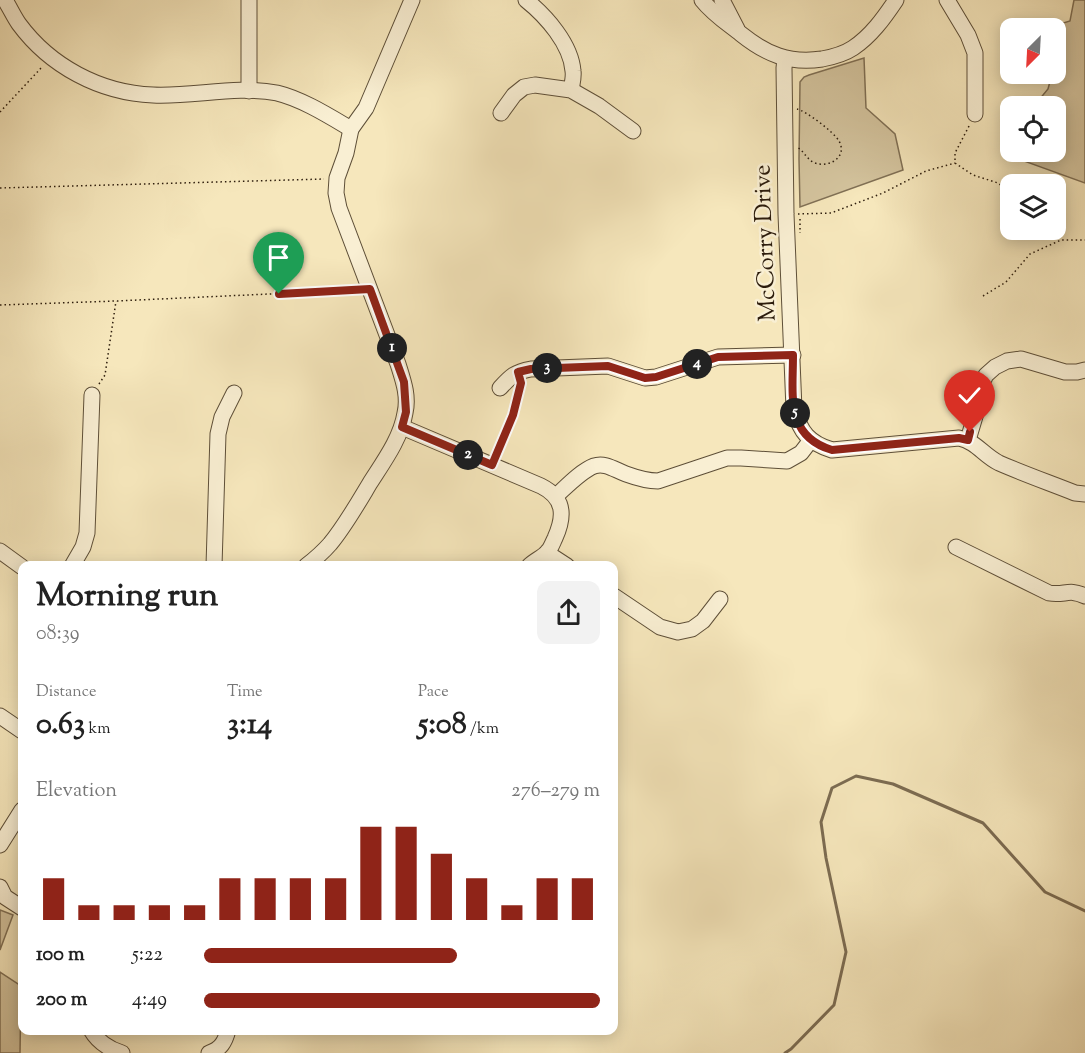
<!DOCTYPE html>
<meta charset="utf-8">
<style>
:root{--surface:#fff;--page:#f2f2f2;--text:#222;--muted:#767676;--accent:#8f2418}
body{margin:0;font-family:"Sorts Mill Goudy",serif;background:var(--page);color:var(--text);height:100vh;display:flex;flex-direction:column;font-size:22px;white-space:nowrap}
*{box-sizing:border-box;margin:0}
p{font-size:20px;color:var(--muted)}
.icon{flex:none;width:33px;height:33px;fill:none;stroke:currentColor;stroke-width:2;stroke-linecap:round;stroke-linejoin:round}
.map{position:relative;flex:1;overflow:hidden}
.side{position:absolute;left:18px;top:561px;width:600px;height:474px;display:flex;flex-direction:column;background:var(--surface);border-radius:12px;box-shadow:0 3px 15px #0003}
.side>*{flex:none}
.needle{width:39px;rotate:204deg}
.controls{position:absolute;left:1000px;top:18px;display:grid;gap:12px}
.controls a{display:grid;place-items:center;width:66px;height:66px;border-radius:12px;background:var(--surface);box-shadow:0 3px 15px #0003;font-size:30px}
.pin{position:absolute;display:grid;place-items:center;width:51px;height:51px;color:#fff;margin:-62px -26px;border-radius:50% 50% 50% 0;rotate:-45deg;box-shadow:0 0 6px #0007}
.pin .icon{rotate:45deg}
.km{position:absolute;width:30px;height:30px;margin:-15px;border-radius:50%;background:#222;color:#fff;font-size:16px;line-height:30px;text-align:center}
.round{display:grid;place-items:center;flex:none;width:63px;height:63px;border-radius:12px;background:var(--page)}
.summary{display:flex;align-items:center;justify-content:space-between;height:102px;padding:0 18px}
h1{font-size:33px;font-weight:700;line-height:45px}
.figures{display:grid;grid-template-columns:repeat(3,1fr);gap:9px;height:102px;padding:6px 18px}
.figures div{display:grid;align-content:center}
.figures b{font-size:30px;font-weight:700}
.figures small{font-size:16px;font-weight:400}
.figures p{font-size:16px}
.chart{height:168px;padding:12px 18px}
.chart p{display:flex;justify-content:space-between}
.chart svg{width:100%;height:108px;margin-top:6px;stroke:var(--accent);stroke-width:6}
ul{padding:0 18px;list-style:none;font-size:20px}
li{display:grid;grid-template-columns:96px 72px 1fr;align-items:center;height:45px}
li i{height:15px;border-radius:8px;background:var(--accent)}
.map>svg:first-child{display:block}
</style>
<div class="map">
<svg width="1085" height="1053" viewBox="0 0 1085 1053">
<rect width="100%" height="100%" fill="#f6e7bc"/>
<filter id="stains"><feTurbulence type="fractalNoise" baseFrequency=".00333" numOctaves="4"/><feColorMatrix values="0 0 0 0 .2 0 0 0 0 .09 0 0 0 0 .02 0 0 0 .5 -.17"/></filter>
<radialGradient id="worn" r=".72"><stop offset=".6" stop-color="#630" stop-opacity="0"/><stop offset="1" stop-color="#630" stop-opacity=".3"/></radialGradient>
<!-- green -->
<g fill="#d4c49e" stroke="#807055" stroke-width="1.5">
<polygon points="1074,0 1085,0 1085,183 1024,161 1021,152 1056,152 1056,106 1034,106 1048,89 1052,74 1056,74 1056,50 1058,49 1062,39 1059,30 1060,24 1070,21"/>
<polygon points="864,58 866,108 895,134 903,170 800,207 799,159 800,82 804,77 809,75"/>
<polygon points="0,910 13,915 0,950"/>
<polygon points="0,972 21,986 20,1053 0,1053"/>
</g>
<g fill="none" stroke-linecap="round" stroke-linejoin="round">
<!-- stream -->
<polyline stroke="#7c6c52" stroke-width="3" points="785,1053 791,1049 834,1005 846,952 826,858 821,822 832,788 856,776 893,784 983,823 1045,892 1085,911"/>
<defs>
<g id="minor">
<path d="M 5,0 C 10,8 14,17 19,24 C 50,66 100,93 153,95 C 194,97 236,85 277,93 C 302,99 329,116 351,129"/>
<polyline points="249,0 249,91"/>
<path d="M 526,0 C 546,16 571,44 573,71 C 574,77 572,84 571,90"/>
<path d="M 702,0 C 713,14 727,23 741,34 C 766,54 789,64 822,59 C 833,57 844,54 853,48 C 871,36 884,18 896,0"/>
<polyline points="722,0 737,29"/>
<polyline points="947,0 968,35 975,53 975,114"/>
<path d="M 785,59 L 784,68 L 786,214 L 794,409 C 800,432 809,443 832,450 L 959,438 C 977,442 983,455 999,463 C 1024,474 1050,483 1075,493 L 1085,494"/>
<polyline points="501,113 514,95 524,87 535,85 571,90 599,106 633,131"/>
<path d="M 500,388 C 511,376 515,372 531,369 L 608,366 L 645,378 L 656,377 L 718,357 L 793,355"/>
<path d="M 402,427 L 541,486 C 565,498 565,516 555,538 C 553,542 551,548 548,551 C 544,557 535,560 529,566"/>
<polyline points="968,440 976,413 980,387 986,375 995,367 1007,361 1021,359 1065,372 1077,372 1085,370"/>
<path d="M 556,496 C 566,487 581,471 594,466 C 605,462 615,470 626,474 C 637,478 647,481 658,481 L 727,458 L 741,458 L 787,461 L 801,453 L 811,440"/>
<path d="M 956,547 L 1049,593 C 1065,596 1068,588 1085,596"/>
<polyline points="0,551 22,567"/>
<polyline points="547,553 567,566"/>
<polyline points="72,566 83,547 87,533 92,395"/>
<polyline points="214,566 218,434 222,417 234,393"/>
<path d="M 306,566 C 315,559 323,552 330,544 C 345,526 358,503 370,483 C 384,461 401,438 405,413 C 409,396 403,380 398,364 L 339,208 L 336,193 L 337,178 L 346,153 L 351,129 L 366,108 L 412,0"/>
<polyline points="614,596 660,627 678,632 692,629 703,621 720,599"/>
<polyline points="0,716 22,731"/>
<polyline points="0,845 22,810"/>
<polyline points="0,887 5,897 22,908"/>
<path d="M 91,1030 C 98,1042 109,1049 122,1053"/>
<path d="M 209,1053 C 221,1049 225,1042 228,1030"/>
</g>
</defs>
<!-- minor casing -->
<use href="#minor" stroke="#5e4f38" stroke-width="17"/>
<!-- path -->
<g stroke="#2c1c0c" stroke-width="1.5" stroke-dasharray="1.5 3" stroke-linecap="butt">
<path d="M 797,109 C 806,111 834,132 839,141 C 848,157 829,168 815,163 C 807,160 804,151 797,147"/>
<polyline points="0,112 42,67"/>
<polyline points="969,126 955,153 955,163 973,175 998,183 1011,193"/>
<polyline points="0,188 324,179"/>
<polyline points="798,214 831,213 883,193 926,171 955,163"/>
<polyline points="800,219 800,233"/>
<polyline points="1052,230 1061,239"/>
<polyline points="983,296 1006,282 1030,254 1061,240 1085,240"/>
<polyline points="0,305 116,301 357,290"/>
<polyline points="99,384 105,375 116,301"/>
<polyline points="497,453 513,415 520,387"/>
</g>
<!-- minor -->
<use href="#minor" stroke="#f9efd3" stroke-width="15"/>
</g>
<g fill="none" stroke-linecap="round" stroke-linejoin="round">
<defs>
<path id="route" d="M 279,294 L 370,289 L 404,382 L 406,412 L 402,427 L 492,465 L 513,415 L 521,383 L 518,372 L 531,369 L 608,366 L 645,378 L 656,377 L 718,357 L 793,355 C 793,395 785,436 832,450 L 959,438 L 968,440 L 970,432"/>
</defs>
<!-- route casing -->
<use href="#route" stroke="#fff" stroke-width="12"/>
<!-- route -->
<use href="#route" stroke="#8f2418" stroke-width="8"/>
</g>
<g text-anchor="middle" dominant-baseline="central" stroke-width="5" stroke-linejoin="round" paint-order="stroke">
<!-- street labels -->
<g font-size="24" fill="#2c1c0c" stroke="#f9efd3">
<text transform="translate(766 243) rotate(-92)">McCorry Drive</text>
</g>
</g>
<rect width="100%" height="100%" filter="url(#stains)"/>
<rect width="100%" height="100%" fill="url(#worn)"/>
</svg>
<div class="controls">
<a><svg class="needle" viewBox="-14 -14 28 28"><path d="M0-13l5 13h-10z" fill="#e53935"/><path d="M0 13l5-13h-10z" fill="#767676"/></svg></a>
<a><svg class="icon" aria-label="locate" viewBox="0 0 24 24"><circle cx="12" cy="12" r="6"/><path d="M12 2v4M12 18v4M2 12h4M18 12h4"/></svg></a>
<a><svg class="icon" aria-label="layers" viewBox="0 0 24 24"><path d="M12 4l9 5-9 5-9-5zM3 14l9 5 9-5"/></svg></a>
</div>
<div class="pin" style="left:279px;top:294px;background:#1e9e55"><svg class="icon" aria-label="arrive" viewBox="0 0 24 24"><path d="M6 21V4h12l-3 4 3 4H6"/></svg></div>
<div class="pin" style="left:970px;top:432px;background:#d93025"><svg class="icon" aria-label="check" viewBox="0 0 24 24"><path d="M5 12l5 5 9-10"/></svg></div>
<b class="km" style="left:392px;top:348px">1</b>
<b class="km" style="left:468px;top:455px">2</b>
<b class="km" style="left:547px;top:368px">3</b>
<b class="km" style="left:697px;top:364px">4</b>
<b class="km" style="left:795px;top:413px">5</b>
<section class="side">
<div class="summary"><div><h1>Morning run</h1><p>08:39</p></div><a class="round"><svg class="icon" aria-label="share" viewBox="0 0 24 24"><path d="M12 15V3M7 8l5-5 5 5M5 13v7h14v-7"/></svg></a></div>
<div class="figures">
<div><p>Distance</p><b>0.63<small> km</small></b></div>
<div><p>Time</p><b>3:14</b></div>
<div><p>Pace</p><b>5:08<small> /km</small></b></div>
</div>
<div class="chart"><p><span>Elevation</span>276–279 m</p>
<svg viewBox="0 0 160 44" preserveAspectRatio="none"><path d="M5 44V27M15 44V38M25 44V38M35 44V38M45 44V38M55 44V27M65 44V27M75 44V27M85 44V27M95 44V6M105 44V6M115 44V17M125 44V27M135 44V38M145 44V27M155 44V27"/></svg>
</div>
<ul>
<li><b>100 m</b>5:22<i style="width:64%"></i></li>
<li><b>200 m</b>4:49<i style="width:100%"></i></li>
</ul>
</section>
</div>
